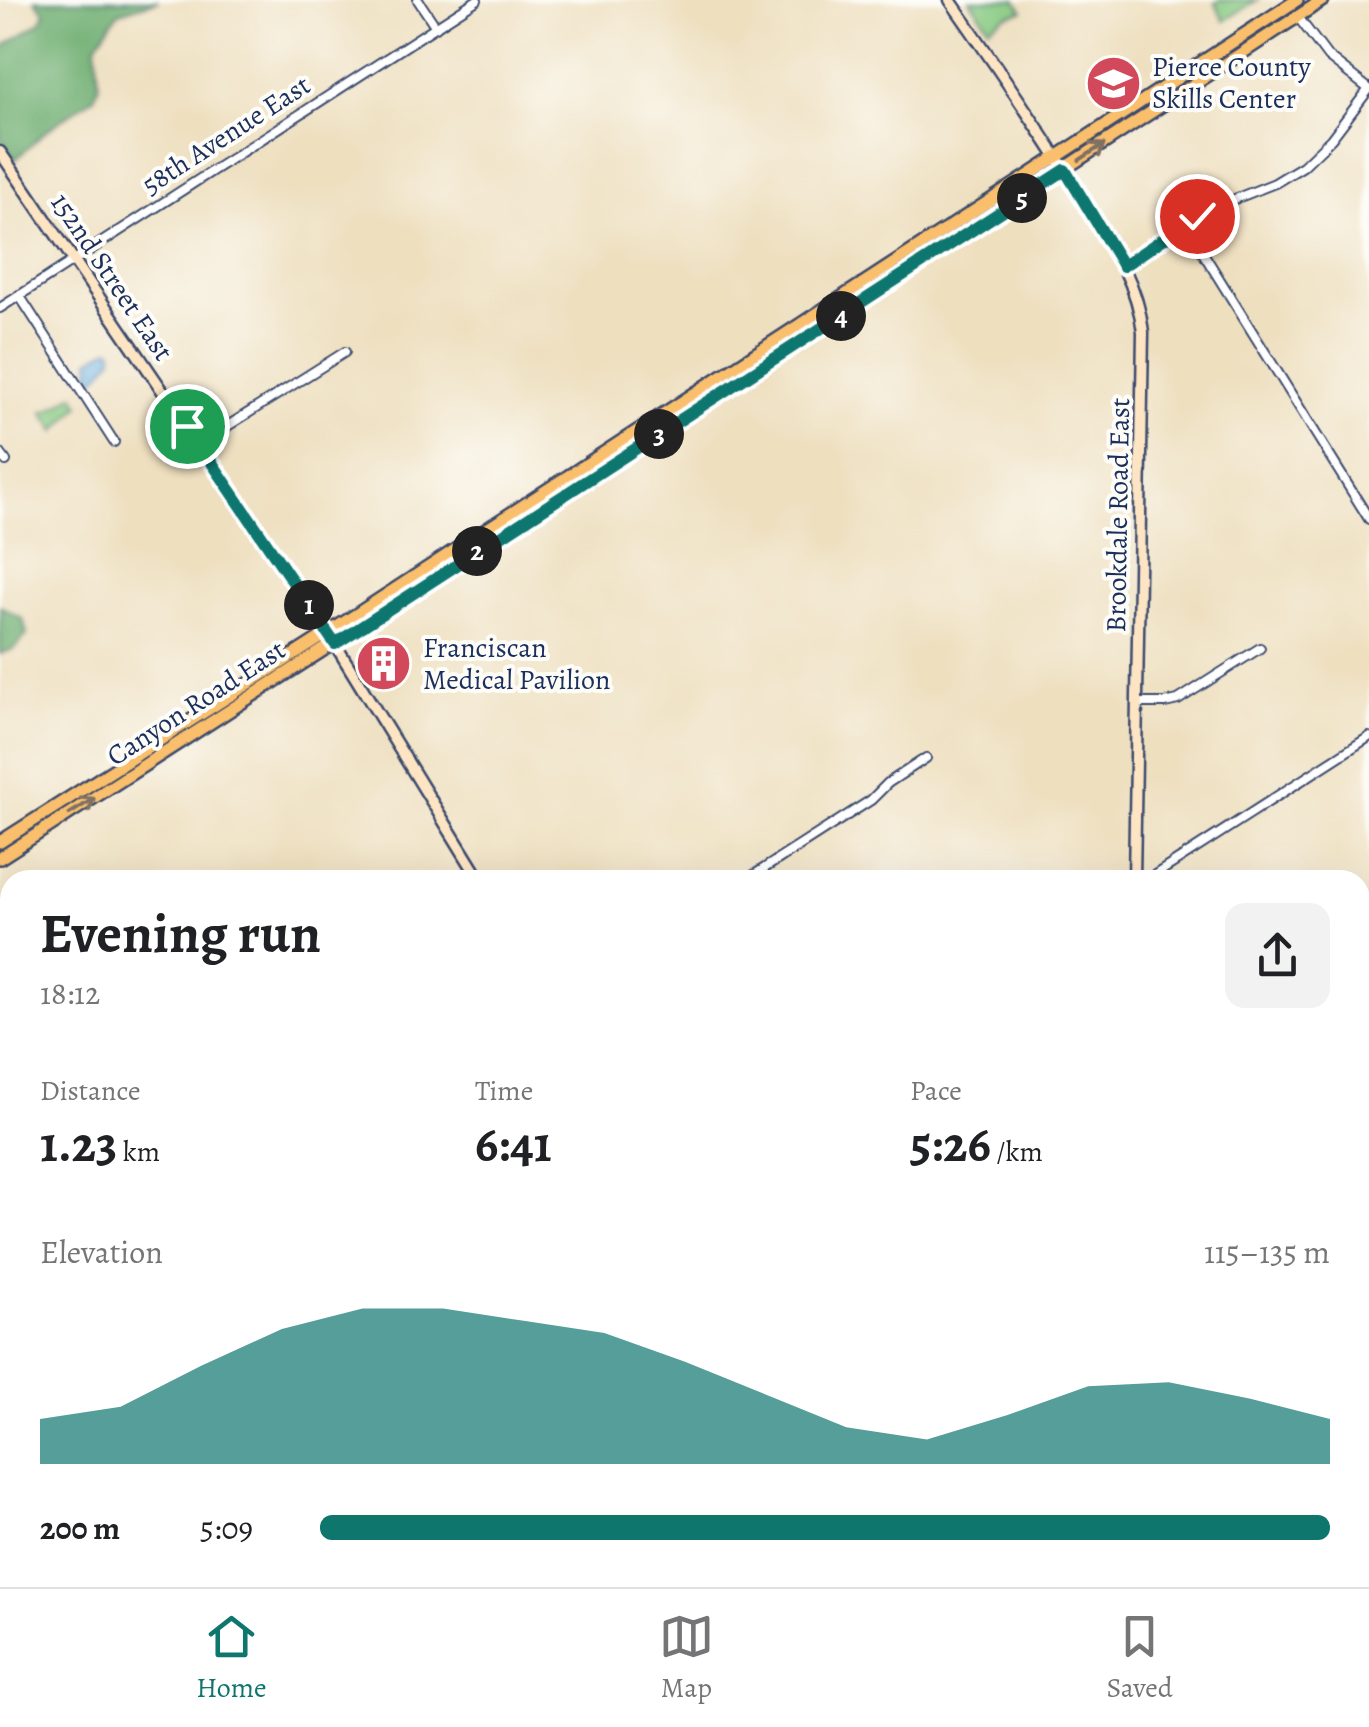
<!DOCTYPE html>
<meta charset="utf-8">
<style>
:root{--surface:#fff;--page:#f2f2f2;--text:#202124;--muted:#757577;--line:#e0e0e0;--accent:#0f766e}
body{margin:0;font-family:Alegreya,serif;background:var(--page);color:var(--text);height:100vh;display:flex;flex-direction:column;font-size:38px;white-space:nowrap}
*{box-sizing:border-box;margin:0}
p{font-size:32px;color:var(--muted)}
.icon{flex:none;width:55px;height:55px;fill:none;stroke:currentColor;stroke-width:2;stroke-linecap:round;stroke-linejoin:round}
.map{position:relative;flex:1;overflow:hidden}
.side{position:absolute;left:0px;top:870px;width:1370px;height:718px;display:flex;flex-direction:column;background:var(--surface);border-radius:30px 30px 0 0;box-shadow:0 10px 40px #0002}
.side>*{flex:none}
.pin{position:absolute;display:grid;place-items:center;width:85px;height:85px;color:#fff;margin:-42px;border:5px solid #fff;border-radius:50%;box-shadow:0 2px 10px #0007}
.km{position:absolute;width:50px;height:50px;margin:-25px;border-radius:50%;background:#222;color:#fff;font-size:28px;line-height:50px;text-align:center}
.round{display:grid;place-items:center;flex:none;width:105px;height:105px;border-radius:20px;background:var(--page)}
.head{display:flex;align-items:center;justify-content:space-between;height:170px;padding:0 40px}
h1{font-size:55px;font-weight:700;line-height:75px}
.figures{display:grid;grid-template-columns:repeat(3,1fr);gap:15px;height:170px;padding:10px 40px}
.figures div{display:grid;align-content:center}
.figures b{font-size:50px;font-weight:700}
.figures small{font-size:28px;font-weight:400}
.figures p{font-size:28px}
.chart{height:280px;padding:20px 40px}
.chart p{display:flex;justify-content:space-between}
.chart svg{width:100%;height:180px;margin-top:10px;fill:var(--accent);opacity:.7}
ul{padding:0 40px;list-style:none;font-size:32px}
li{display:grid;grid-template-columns:160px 120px 1fr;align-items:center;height:75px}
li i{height:25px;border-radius:12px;background:var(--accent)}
.tab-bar{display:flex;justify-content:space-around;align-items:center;height:140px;border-top:2px solid var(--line);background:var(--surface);font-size:28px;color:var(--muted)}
.tab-bar a{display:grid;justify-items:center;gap:5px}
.tab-bar .active{color:var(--accent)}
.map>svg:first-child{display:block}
</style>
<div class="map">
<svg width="1369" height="1587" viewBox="0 0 1369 1587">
<rect width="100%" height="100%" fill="#fdfcf7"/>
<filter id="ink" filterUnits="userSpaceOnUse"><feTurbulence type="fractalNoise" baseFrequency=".01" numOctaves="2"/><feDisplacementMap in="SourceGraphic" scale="20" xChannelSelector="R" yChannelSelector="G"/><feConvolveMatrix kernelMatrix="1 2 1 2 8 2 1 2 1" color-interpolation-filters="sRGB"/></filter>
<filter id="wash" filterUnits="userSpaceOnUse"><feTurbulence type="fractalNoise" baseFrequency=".0048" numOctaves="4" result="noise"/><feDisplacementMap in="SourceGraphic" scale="40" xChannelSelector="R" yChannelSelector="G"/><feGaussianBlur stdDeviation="2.25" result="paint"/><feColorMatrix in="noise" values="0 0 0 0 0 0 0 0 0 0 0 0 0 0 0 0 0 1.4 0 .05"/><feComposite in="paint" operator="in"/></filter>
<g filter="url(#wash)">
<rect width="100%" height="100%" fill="#eedfbf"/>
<!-- green -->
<g fill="#87c981" stroke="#517c70" stroke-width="2.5">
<polygon points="970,0 1016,0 1023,11 1006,16 989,27"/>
<polygon points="1220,0 1257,0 1224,21 1215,3"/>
<polygon points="74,395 80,405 56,431 43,412 51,409"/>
</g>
<!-- forest -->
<g fill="#6dad6f" stroke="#446e66" stroke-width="2.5">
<polygon points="35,0 159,0 119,12 96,45 99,85 94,97 46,131 15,160 0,138 0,49 40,22 45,13"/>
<polygon points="0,606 23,619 27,635 14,649 0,654"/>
</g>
<!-- water -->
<polygon fill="#66aedd" stroke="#406e9e" stroke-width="2.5" points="109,348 113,350 113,358 94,381 89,381 86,378 91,370 90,360"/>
</g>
<g filter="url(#ink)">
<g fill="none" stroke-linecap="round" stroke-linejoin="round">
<defs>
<g id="street">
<polyline points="418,0 436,27"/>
<polyline points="1185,224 1369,519"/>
<polyline points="1123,266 1207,210 1275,183 1303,166 1331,139 1369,89 1328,57 1298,17"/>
<polyline points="19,295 114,442"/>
<polyline points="0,308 477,0"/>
<polyline points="199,444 345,352"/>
<polyline points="0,453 6,461"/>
<polyline points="1138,703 1165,703 1178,700 1260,648"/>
<polyline points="746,880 871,800 888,783 926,758"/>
<polyline points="1147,880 1369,737"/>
<polyline points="0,960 10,976 9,983 0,991"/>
<polyline points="1360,1009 1369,1003"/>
<polyline points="1360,1227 1369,1221"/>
<polyline points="1360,1282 1369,1296"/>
<polyline points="1360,1334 1369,1329"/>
<polyline points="0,1361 10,1355"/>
<polyline points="68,1578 73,1587"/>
</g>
<g id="secondary">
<path d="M 950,0 C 993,61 1035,123 1075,186 C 1103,232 1137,276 1143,332 L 1134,880"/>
<polyline points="0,152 335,644 480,880"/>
<polyline points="1149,1578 1150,1587"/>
<polyline points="457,1587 471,1578"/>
<polyline points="1055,1587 1060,1578"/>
</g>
<g id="primary">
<polyline points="0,842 328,633 1297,0"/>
<polyline points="0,858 620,459 1323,0"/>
</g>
</defs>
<!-- street casing -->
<use href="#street" stroke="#3b496d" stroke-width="12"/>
<!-- secondary casing -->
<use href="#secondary" stroke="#3b496d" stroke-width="15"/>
<!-- primary casing -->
<use href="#primary" stroke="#3b496d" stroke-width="16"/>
<!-- street -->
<use href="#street" stroke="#fff" stroke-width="8"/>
<!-- secondary -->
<use href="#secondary" stroke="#fde5c4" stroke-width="10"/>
<!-- primary -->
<use href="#primary" stroke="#f9bf6c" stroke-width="11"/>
<!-- rail -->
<g stroke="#1b2f5e" stroke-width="2.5">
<polyline points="1360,1399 1369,1386"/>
<polyline points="1235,1587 1241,1578"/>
</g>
</g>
<!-- one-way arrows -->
<defs><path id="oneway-shaft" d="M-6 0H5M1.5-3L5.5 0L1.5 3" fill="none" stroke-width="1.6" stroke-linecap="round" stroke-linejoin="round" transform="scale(2.5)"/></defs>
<g stroke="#7f7064">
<use href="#oneway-shaft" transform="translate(1092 152) rotate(-33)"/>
<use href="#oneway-shaft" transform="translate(82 806) rotate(-32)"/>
</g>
</g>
<g fill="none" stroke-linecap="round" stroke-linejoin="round" filter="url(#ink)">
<defs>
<polyline id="route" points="187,426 335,644 1065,170 1123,266 1197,216"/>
</defs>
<!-- route casing -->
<use href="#route" stroke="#fff" stroke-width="20"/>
<!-- route -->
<use href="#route" stroke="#0f766e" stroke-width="12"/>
</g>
<!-- icons -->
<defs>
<symbol id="university-disc" viewBox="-11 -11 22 22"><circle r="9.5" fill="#d1495b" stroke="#fdfcf7"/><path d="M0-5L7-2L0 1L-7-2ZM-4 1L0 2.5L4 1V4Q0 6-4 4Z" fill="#fff"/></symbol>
<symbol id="building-disc" viewBox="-11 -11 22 22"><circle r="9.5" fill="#d1495b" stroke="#fdfcf7"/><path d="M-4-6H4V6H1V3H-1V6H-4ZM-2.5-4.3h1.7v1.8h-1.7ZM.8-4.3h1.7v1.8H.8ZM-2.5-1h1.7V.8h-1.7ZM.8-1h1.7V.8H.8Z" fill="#fff"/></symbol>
</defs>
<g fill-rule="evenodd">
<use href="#university-disc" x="1082" y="52" width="63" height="63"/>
<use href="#building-disc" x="352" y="632" width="63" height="63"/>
</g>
<g text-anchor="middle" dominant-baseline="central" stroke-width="8" stroke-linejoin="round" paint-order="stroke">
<!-- poi labels -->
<g font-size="28" fill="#1b2f5e" stroke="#fdfcf7" text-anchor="start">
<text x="1152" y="67">Pierce County<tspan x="1152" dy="32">Skills Center</tspan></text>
<text x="423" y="648">Franciscan<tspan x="423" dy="32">Medical Pavilion</tspan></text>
</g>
<!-- street labels -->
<g font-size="28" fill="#1b2f5e" stroke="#fdfcf7">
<text transform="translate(226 135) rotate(-33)">58th Avenue East</text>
<text transform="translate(112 277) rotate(56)">152nd Street East</text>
<text transform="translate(1118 515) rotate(-89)">Brookdale Road East</text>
<text transform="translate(196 703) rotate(-33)">Canyon Road East</text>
</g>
</g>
</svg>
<div class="pin" style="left:187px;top:426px;background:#1e9e55"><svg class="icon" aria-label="arrive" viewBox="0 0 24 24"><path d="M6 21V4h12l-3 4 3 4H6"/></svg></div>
<div class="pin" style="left:1197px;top:216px;background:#d93025"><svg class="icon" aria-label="check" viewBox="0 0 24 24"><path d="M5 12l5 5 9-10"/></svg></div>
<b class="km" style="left:309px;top:605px">1</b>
<b class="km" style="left:477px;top:551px">2</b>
<b class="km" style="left:659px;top:434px">3</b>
<b class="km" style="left:841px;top:316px">4</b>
<b class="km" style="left:1022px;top:198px">5</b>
<section class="side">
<div class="head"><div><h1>Evening run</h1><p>18:12</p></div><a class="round"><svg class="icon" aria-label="share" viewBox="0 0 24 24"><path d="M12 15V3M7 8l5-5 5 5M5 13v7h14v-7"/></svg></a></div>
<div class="figures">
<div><p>Distance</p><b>1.23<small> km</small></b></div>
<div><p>Time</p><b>6:41</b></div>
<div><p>Pace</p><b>5:26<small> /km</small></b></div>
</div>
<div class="chart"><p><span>Elevation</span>115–135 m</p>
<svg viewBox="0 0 160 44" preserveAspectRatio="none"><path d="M0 44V33L10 30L20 20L30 11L40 6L50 6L60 9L70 12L80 19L90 27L100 35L110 38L120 32L130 25L140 24L150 28L160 33V44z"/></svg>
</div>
<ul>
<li><b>200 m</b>5:09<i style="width:100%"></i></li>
</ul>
</section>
</div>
<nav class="tab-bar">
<a class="active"><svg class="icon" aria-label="home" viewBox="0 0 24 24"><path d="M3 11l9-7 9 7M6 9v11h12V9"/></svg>Home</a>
<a><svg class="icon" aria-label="map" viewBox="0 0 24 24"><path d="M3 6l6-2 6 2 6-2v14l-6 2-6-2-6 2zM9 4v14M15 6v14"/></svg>Map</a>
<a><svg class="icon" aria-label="saved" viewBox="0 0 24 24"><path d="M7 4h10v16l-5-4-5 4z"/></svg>Saved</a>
</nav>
